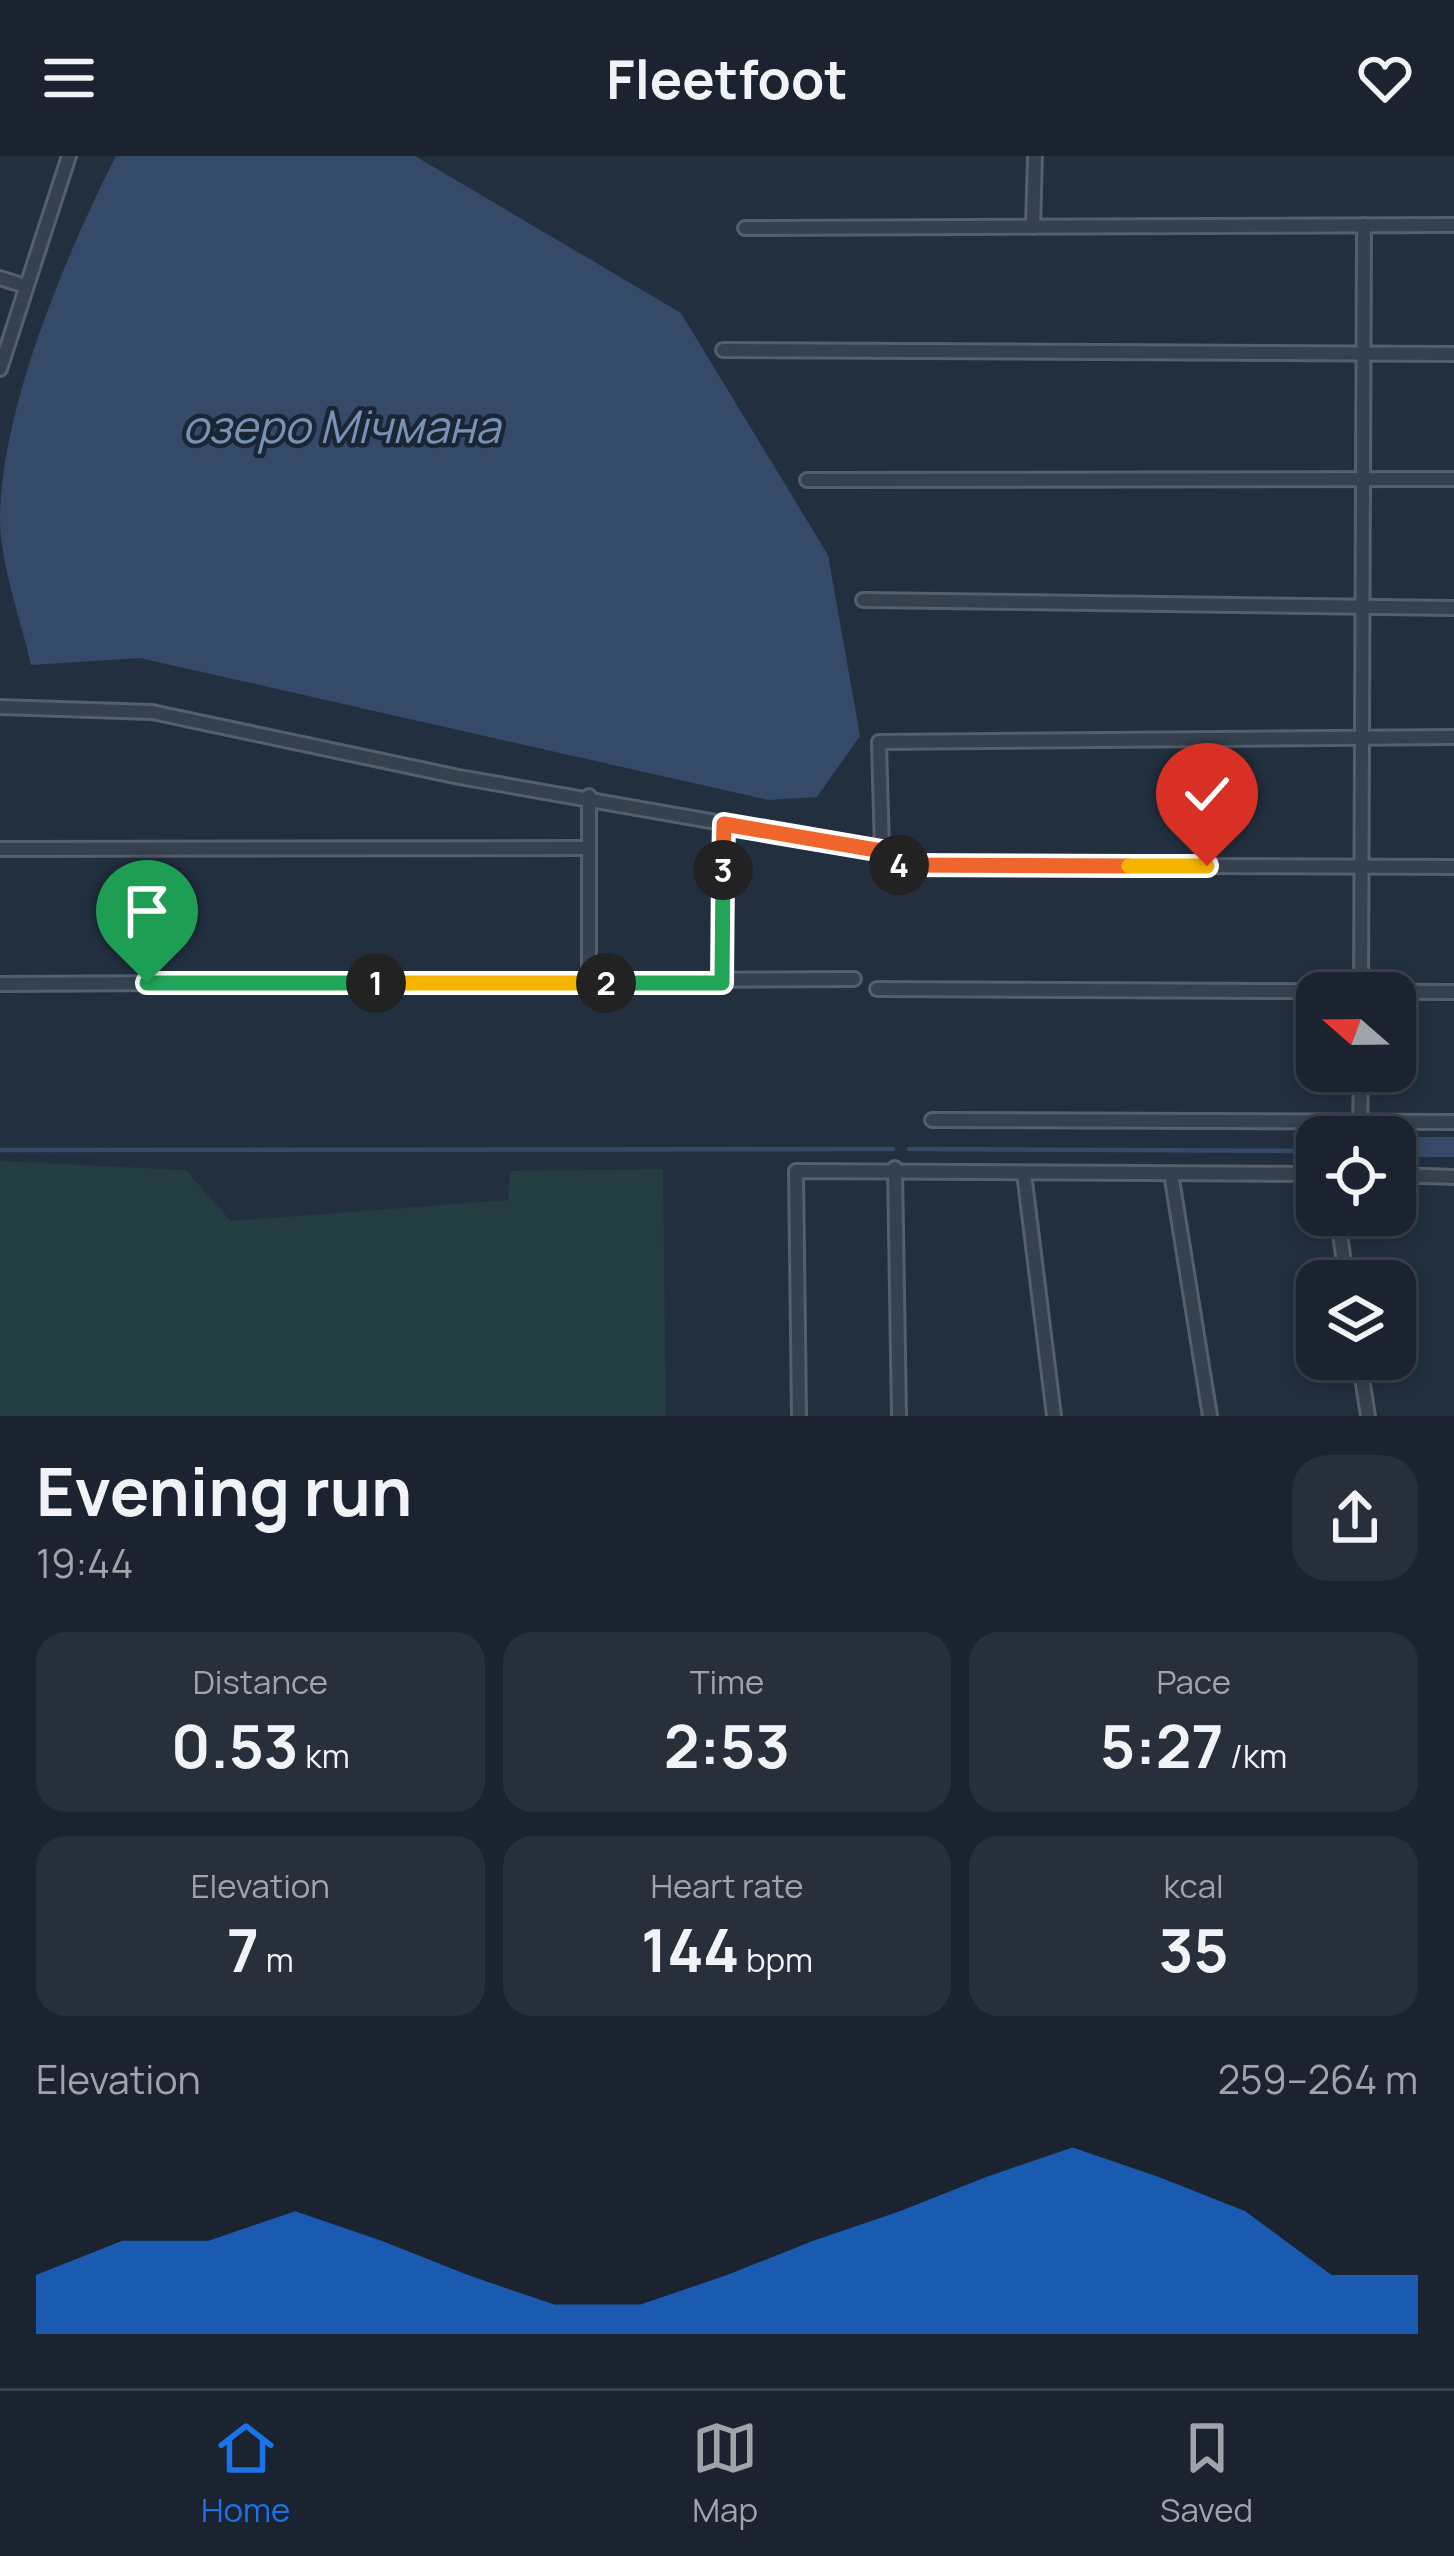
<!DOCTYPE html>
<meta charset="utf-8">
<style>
:root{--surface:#1a232f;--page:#272f3b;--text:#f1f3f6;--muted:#9fa4aa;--line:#38404b;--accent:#1a73e8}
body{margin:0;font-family:Manrope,sans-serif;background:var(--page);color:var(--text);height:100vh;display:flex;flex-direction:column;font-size:45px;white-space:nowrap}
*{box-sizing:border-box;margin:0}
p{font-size:39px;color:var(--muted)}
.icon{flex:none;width:66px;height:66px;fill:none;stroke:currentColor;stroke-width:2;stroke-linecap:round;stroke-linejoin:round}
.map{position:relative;height:1260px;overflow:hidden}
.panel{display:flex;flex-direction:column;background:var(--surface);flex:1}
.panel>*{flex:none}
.needle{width:78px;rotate:290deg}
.tools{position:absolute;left:1296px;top:816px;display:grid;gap:24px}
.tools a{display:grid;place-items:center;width:120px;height:120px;border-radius:24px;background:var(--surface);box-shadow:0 6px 18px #0003,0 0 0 3px var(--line);font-size:60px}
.pin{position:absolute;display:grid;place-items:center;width:102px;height:102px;color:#fff;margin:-123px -51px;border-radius:50% 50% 50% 0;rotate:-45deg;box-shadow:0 0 12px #0007}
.pin .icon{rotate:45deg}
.km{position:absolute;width:60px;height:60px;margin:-30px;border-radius:50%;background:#222;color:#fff;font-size:33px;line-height:60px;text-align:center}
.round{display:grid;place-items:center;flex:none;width:126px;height:126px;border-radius:36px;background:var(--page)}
.summary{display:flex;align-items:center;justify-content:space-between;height:204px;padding:0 36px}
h1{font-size:66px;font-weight:700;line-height:90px}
.stats{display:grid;grid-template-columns:repeat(3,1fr);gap:18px;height:204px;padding:12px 36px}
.stats div{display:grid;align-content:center;border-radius:30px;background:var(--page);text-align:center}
.stats b{font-size:60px;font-weight:700}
.stats small{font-size:33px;font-weight:400}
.stats p{font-size:33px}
.chart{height:336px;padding:24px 36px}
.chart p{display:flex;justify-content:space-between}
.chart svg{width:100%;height:216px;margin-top:12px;fill:var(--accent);opacity:.7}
header{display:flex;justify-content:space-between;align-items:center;height:156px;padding:0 36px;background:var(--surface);font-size:54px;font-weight:700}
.tab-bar{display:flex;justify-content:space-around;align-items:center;height:168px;border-top:3px solid var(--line);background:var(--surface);font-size:33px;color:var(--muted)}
.tab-bar a{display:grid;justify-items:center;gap:6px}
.tab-bar .current{color:var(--accent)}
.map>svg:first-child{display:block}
</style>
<header><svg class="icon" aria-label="menu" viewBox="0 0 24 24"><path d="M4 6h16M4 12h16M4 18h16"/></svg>Fleetfoot<svg class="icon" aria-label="heart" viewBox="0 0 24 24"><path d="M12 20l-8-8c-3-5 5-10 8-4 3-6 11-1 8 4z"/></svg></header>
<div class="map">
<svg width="1454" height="1260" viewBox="0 0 1454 1260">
<rect width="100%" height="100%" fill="#222f3f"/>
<!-- green -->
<polygon fill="#243d40" points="0,1005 186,1014 231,1065 508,1044 510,1015 663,1013 666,1260 0,1260"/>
<!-- water -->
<g fill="#344a68">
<path d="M 116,0 L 415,0 L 681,157 L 828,399 L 860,580 L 817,641 L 768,644 L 140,502 L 31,509 C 21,463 1,412 0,365 C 0,254 66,98 116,0 Z"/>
<polygon points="1384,981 1454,981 1454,1001 1395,1001 1395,981"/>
</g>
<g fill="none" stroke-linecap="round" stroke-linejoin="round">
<!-- stream -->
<g stroke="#344a68" stroke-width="4.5">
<polyline points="909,993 1317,995"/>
<polyline points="0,994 893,993"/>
</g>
<defs>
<g id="minor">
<polyline points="1033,71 1035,0"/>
<polyline points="745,72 1454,69"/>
<polyline points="0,122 25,130"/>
<polyline points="723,194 1454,198"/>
<polyline points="0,213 69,0"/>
<polyline points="807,324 1454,323"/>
<polyline points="863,444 1454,452"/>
<polyline points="0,551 152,556 459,621 882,695 899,709 1454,711"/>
<polyline points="0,693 589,692"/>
<polyline points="882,695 879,586 1454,581"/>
<polyline points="589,827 589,640"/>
<polyline points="722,827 724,668"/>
<polyline points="0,828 854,823"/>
<polyline points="877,833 1454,836"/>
<polyline points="1361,837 1364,69"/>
<polyline points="932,964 1454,966"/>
<polyline points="1360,981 1361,915"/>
<polyline points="895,1012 899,1260"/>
<polyline points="1024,1017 1054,1260"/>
<polyline points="1171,1017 1210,1260"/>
<polyline points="1395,1019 1454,1021"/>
<polyline points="1337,1059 1347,1125"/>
<polyline points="1359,1203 1368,1260"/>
<polyline points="799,1260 796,1015 1317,1018"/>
</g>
</defs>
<!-- minor casing -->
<use href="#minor" stroke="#545f6d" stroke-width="18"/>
<!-- minor -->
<use href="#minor" stroke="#36414f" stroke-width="12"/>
</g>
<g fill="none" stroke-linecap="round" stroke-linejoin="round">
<defs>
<polyline id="split-1" points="147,827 376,827"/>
<polyline id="split-2" points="376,827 606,827"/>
<polyline id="split-3" points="606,827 722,827 723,714"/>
<polyline id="split-4" points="723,714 724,668 882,695 899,709"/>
<polyline id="split-5" points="899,709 1129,710"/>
<polyline id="split-6" points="1129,710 1207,710"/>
</defs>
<!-- split-1 casing -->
<use href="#split-1" stroke="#fff" stroke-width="24"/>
<!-- split-2 casing -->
<use href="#split-2" stroke="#fff" stroke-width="24"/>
<!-- split-3 casing -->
<use href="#split-3" stroke="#fff" stroke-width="24"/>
<!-- split-4 casing -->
<use href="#split-4" stroke="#fff" stroke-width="24"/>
<!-- split-5 casing -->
<use href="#split-5" stroke="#fff" stroke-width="24"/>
<!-- split-6 casing -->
<use href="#split-6" stroke="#fff" stroke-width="24"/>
<!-- split-1 -->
<use href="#split-1" stroke="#22a559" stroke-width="15"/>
<!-- split-2 -->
<use href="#split-2" stroke="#f5b400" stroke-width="15"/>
<!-- split-3 -->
<use href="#split-3" stroke="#22a559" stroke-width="15"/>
<!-- split-4 -->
<use href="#split-4" stroke="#f0652b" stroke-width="15"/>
<!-- split-5 -->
<use href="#split-5" stroke="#f0652b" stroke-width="15"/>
<!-- split-6 -->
<use href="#split-6" stroke="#f5b400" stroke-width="15"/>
</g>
<g text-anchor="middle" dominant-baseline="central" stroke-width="9" stroke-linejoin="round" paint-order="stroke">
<!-- water labels -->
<g font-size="45" font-style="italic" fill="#7792b4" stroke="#1b2634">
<text x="341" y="270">озеро Мічмана</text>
</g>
</g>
</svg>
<div class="tools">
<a><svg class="needle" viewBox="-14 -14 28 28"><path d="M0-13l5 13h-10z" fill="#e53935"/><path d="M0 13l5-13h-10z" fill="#9fa4aa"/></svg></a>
<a><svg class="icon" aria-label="locate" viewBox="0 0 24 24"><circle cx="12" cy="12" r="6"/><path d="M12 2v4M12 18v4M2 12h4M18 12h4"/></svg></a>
<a><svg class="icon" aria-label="layers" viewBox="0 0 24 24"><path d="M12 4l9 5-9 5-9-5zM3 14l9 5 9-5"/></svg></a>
</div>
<div class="pin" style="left:147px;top:827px;background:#1e9e55"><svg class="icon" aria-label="arrive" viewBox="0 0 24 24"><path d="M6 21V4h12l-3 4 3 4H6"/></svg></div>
<div class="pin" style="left:1207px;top:710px;background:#d93025"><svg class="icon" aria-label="check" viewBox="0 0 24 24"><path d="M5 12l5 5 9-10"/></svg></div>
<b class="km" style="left:376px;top:827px">1</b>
<b class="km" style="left:606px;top:827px">2</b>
<b class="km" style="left:723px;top:714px">3</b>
<b class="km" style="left:899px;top:709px">4</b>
</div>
<section class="panel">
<div class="summary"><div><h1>Evening run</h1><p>19:44</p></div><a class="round"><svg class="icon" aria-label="share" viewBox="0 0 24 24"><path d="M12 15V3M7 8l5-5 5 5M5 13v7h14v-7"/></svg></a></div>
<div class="stats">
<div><p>Distance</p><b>0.53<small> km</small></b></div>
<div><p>Time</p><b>2:53</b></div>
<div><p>Pace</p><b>5:27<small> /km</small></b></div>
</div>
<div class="stats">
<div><p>Elevation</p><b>7<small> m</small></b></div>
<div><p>Heart rate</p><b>144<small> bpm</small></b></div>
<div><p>kcal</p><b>35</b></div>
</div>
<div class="chart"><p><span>Elevation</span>259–264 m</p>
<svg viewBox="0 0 160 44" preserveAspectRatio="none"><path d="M0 44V32L10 25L20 25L30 19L40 25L50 32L60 38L70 38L80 32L90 25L100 19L110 12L120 6L130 12L140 19L150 32L160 32V44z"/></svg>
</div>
</section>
<nav class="tab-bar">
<a class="current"><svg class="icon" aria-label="home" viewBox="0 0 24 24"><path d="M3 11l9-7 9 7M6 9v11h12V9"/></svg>Home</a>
<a><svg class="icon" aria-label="map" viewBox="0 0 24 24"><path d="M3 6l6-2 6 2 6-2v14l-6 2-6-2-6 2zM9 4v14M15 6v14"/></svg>Map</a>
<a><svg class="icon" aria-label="saved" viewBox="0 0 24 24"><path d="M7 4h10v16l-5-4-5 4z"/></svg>Saved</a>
</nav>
